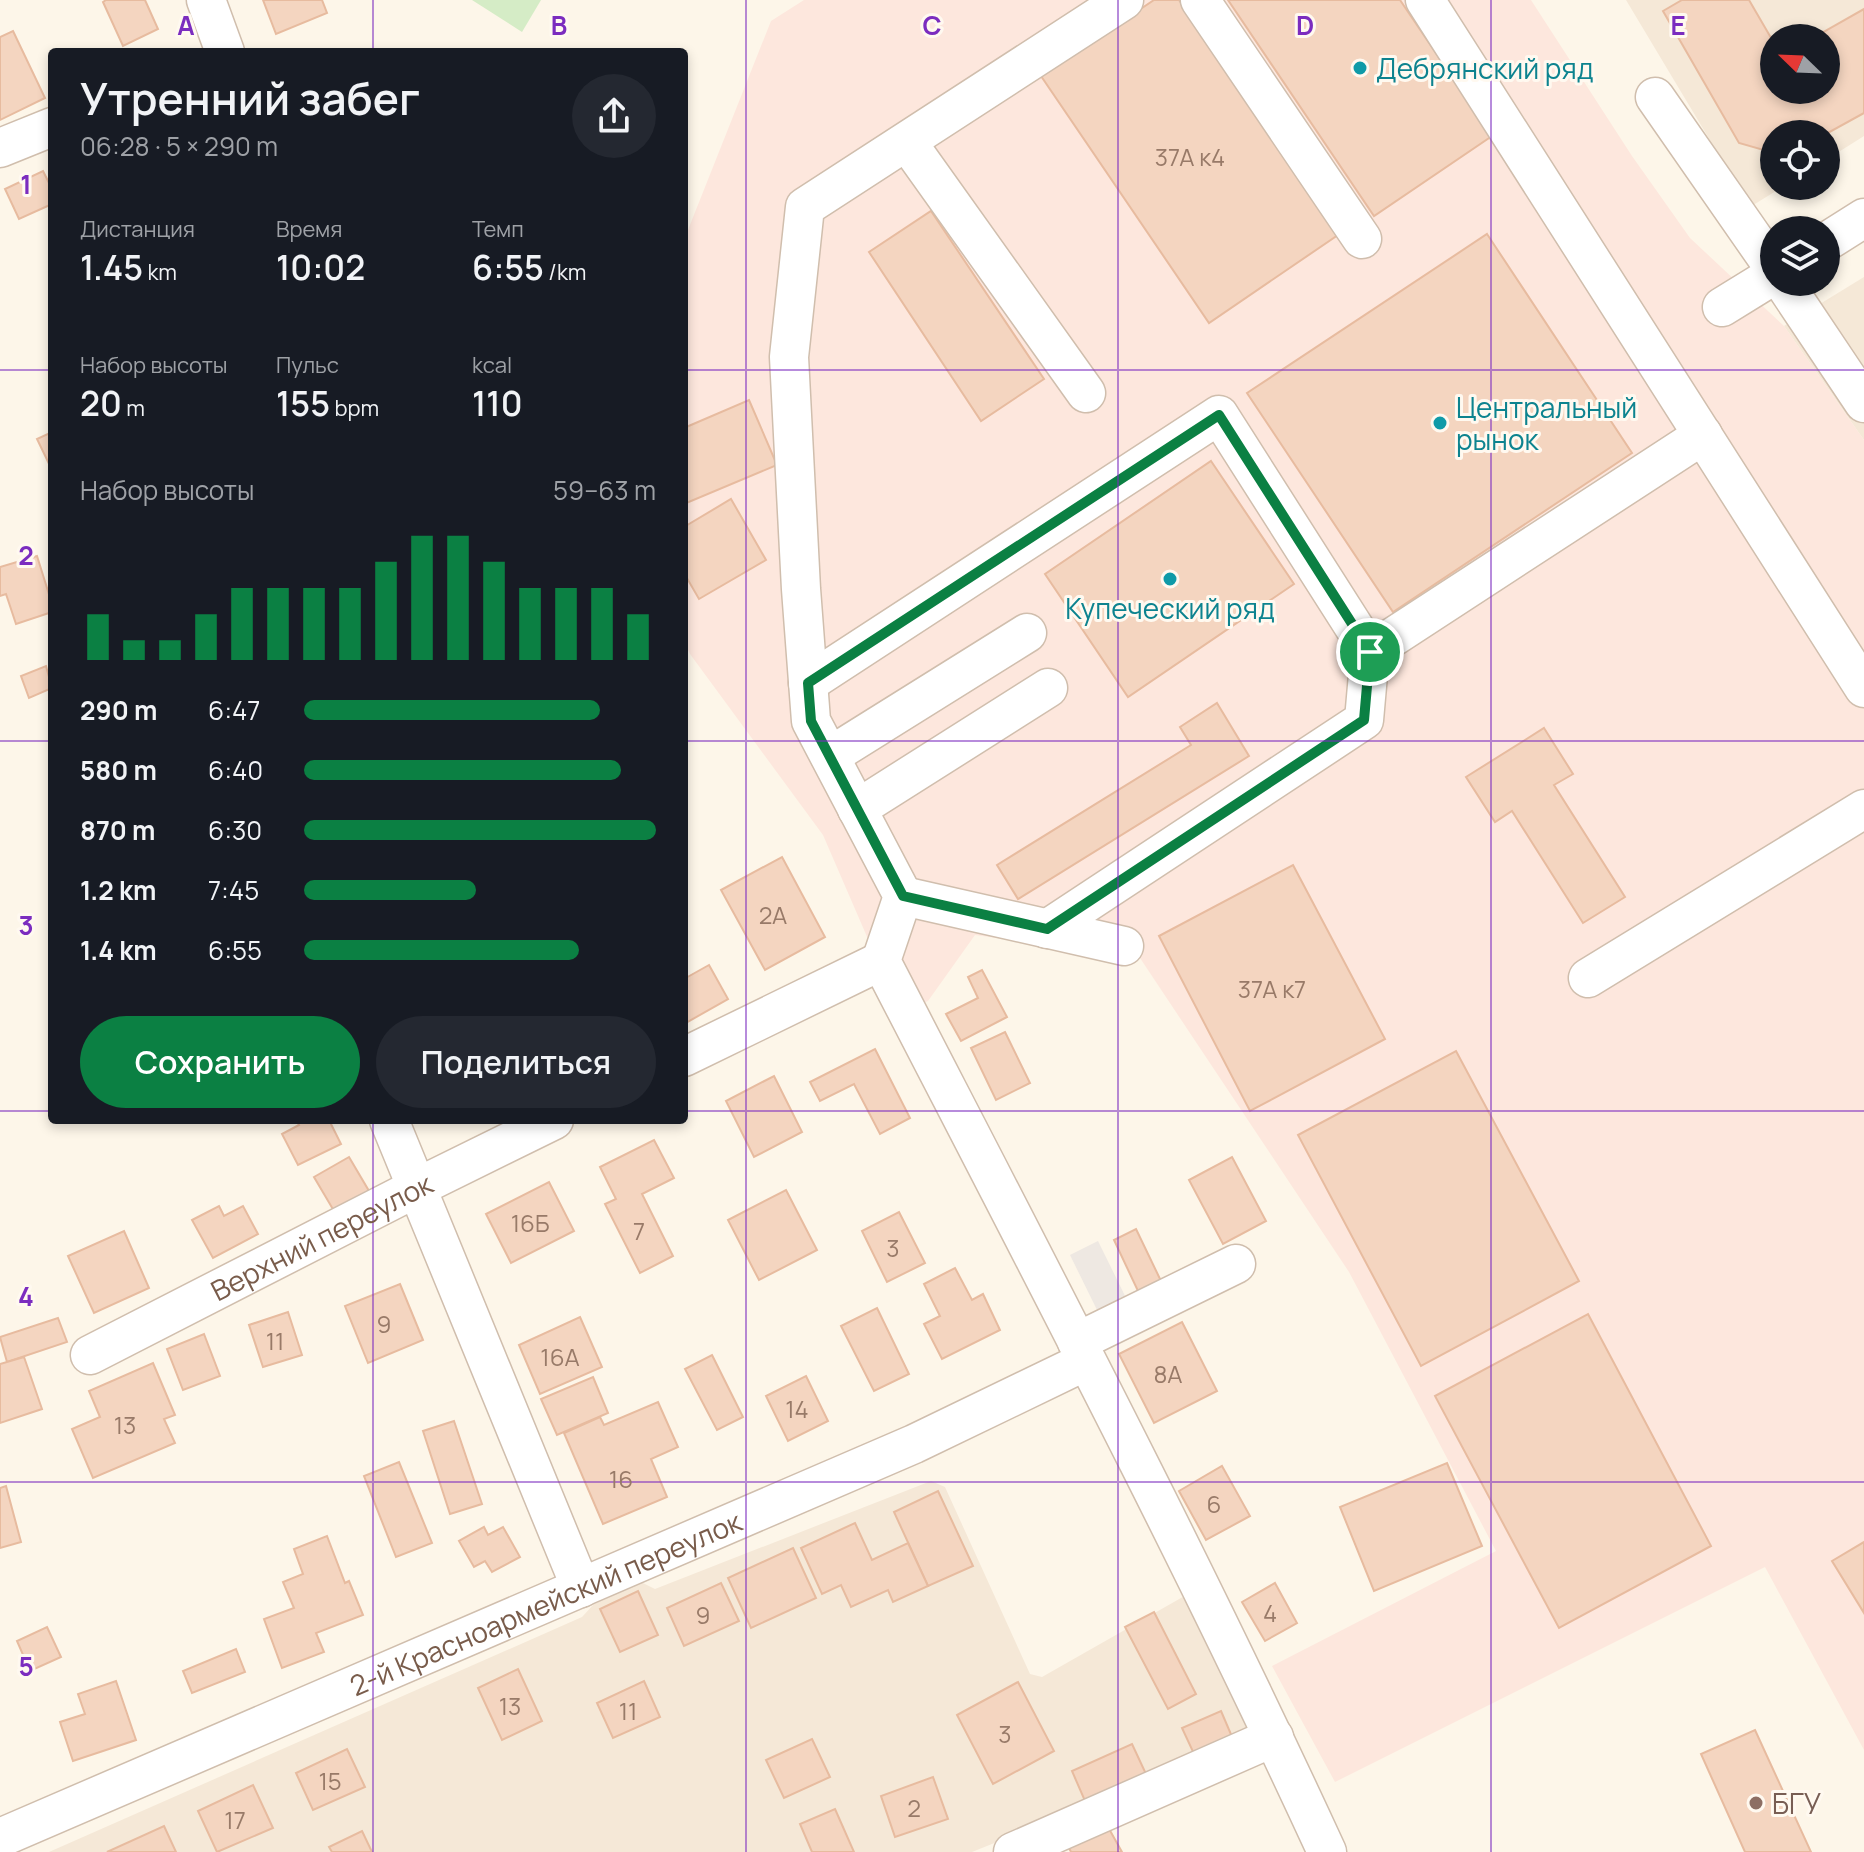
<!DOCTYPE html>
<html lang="ru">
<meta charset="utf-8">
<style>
:root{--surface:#171b24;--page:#242831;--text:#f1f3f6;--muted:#9ea1a6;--accent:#0b8043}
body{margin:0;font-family:Manrope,sans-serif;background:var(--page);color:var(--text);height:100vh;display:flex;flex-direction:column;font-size:30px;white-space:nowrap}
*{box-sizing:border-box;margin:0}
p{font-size:26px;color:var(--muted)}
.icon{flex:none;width:44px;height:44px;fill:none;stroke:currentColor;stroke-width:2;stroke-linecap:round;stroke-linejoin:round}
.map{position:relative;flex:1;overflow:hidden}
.sheet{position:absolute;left:48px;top:48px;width:640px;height:1076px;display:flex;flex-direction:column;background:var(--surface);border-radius:8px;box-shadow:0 4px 12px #0003}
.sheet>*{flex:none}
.needle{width:52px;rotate:293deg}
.buttons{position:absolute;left:1760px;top:24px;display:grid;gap:16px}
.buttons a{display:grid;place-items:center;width:80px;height:80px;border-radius:50%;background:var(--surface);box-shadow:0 4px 12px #0003;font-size:40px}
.pin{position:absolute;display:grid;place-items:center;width:68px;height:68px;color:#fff;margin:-34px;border:4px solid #fff;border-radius:50%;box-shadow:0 2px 8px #0007}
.round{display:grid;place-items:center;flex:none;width:84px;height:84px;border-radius:42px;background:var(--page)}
.head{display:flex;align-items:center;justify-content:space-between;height:136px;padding:0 32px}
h1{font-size:44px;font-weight:600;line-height:60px}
.stats{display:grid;grid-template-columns:repeat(3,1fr);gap:12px;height:136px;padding:8px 32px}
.stats div{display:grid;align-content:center}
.stats b{font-size:34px;font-weight:600}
.stats small{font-size:22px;font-weight:400}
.stats p{font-size:22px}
.chart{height:224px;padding:16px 32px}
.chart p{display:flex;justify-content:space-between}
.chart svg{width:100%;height:144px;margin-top:8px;stroke:var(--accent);stroke-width:6}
.cta{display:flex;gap:16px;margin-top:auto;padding:16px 32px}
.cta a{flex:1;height:92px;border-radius:48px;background:var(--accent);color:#fff;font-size:32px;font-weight:600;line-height:92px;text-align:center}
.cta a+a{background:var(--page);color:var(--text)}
ul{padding:0 32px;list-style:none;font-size:26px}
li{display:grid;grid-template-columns:128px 96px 1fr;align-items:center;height:60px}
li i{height:20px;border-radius:10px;background:var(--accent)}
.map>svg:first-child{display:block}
</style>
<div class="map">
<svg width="1864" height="1852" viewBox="0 0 1864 1852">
<rect width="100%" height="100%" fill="#fdf6e9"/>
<!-- residential -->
<g fill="#f5e8d7" fill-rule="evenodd">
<path d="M 1626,0 L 1864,0 L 1864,136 L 1826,160 L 1826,134 L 1774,134 L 1774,186 L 1784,186 L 1750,207 ZM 1774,38 L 1826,38 L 1826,90 L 1774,90 Z"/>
<polygon points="1864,277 1864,440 1784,326"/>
<polygon points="931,1481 945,1487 1030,1674 1042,1677 1188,1594 1254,1739 972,1852 49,1852 582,1617 594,1604 641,1582 655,1589"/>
</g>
<!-- commercial -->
<polygon fill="#fde7dd" points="804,0 1531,0 1632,156 1690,238 1784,326 1864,440 1864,1750 1765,1567 1335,1782 1272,1666 1496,1551 1349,1272 1140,958 975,935 928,1001 900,1013 823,835 690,654 684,642 684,240 771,21"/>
<!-- industrial -->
<polygon fill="#eee8e2" points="1098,1241 1129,1304 1101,1318 1070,1255"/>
<!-- green -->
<polygon fill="#d5ecc6" points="472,0 541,0 522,32"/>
<!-- building -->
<g fill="#f4d5c0" stroke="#e7bb9f" stroke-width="2">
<polygon points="106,0 145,0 158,29 123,46 103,2"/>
<polygon points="263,0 322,0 327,13 276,34"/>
<polygon points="1154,0 1179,0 1338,235 1209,323 1041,76"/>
<polygon points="1228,0 1400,0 1492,136 1374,216"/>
<polygon points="1682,0 1749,0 1774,43 1774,90 1826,90 1826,38 1813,38 1864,9 1864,113 1826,134 1774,134 1774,153 1739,143 1663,11"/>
<polygon points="13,31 45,98 0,120 0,37"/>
<polygon points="43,171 52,189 52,204 19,219 5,189"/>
<polygon points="931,211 1044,379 981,421 869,252"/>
<polygon points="1487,234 1632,453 1393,612 1247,393"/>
<polygon points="749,400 777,465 684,504 684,428"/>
<polygon points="52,432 52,470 37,439"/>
<polygon points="1211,461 1294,584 1128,697 1045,574"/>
<polygon points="731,499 766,560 699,599 684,573 684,527"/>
<polygon points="37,556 52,604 52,612 16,624 6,594 0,596 0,567"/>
<polygon points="46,666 52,688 29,698 21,676"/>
<polygon points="1217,703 1249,756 1018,899 997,865 1191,745 1180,727"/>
<polygon points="1544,728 1573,774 1554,785 1625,897 1583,923 1512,811 1495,822 1466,777"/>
<polygon points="782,857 825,937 765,970 721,890"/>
<polygon points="1293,865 1385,1039 1250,1111 1159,936"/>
<polygon points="709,965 728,999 684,1024 684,979"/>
<polygon points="982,970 1007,1017 961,1041 946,1014 978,998 968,977"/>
<polygon points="1005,1032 1030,1083 996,1100 971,1048"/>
<polygon points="875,1049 910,1118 880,1134 854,1084 820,1101 810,1082"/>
<polygon points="1456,1051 1579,1281 1421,1366 1298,1135"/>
<polygon points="774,1076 802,1132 754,1157 726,1101"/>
<polygon points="296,1120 329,1120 341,1144 298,1165 282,1134 299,1125"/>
<polygon points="654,1140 674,1178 642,1194 673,1256 640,1273 605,1204 616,1199 600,1167"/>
<polygon points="349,1157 369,1191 334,1211 314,1177"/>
<polygon points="1232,1157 1266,1221 1223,1244 1189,1180"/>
<polygon points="549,1182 574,1231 511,1263 486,1214"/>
<polygon points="786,1190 817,1250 759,1280 728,1220"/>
<polygon points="219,1206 224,1216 243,1206 258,1234 213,1258 192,1220"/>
<polygon points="899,1212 925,1263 887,1282 862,1231"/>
<polygon points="1136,1229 1161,1281 1138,1291 1114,1240"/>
<polygon points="124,1231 149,1288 94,1313 68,1256"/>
<polygon points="955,1268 972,1300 983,1294 1000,1330 942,1359 924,1324 940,1316 924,1284"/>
<polygon points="400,1284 423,1340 368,1363 345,1306"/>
<polygon points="877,1308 909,1374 874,1391 841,1326"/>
<polygon points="288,1312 302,1355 263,1367 249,1325"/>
<polygon points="1588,1314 1711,1546 1559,1628 1435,1396"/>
<polygon points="580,1317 602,1367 540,1394 519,1345"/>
<polygon points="58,1318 67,1342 7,1362 0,1337"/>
<polygon points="1182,1322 1217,1391 1154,1423 1119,1354"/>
<polygon points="204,1334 220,1376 183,1390 167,1349"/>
<polygon points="712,1355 743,1417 717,1430 685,1369"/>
<polygon points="24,1357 42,1409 0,1423 0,1364"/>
<polygon points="153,1363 175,1415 164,1419 175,1443 93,1478 72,1429 100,1417 89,1391"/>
<polygon points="806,1376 828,1421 788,1441 766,1396"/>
<polygon points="593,1377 608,1413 557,1435 541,1399"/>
<polygon points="658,1402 678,1447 651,1459 667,1497 603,1524 564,1433 600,1417 604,1425"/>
<polygon points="454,1421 482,1504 450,1514 423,1431"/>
<polygon points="399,1462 432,1543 396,1557 364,1476"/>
<polygon points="1447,1463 1482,1546 1374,1591 1340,1507"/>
<polygon points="1222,1466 1250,1516 1206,1540 1179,1491"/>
<polygon points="6,1486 21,1542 0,1548 0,1488"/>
<polygon points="938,1491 973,1566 928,1586 894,1512"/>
<polygon points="855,1523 872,1560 908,1543 928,1586 893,1602 888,1590 851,1607 841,1585 822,1594 801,1548"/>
<polygon points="484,1527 488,1535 503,1527 520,1557 492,1572 485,1561 474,1567 459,1541"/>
<polygon points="327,1536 345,1583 349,1581 363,1615 316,1633 324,1652 282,1668 264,1619 294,1608 283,1582 303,1574 294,1549"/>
<polygon points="1864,1542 1864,1613 1832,1561"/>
<polygon points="793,1548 816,1598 751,1628 728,1578"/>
<polygon points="721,1583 739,1621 684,1646 667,1608"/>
<polygon points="1275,1583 1297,1623 1265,1641 1242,1602"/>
<polygon points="638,1591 658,1635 620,1652 600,1609"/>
<polygon points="1154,1612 1196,1694 1168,1709 1125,1627"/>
<polygon points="47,1627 61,1657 30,1671 17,1641"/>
<polygon points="236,1649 245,1672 192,1693 183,1671"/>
<polygon points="518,1669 542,1721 502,1740 478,1688"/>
<polygon points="116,1681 136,1740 73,1761 60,1722 85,1714 78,1694"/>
<polygon points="644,1681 660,1717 613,1738 597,1703"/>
<polygon points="1018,1682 1054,1751 993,1784 957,1715"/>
<polygon points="1221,1711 1233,1739 1195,1756 1182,1728"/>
<polygon points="1755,1730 1811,1852 1745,1852 1701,1754"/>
<polygon points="812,1739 830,1777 784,1798 766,1760"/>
<polygon points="1132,1744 1146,1774 1085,1801 1072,1771"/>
<polygon points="347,1749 365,1787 313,1810 296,1773"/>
<polygon points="933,1777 948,1819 895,1837 881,1796"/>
<polygon points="253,1785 273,1828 217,1852 198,1811"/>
<polygon points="835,1809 854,1852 812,1852 800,1824"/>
<polygon points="164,1826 176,1852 107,1852"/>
<polygon points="1108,1827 1122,1852 1071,1852 1069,1848"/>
<polygon points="362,1831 372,1852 332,1852 329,1847"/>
</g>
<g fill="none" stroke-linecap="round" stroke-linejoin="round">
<defs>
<g id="minor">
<polyline points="206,0 225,52"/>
<path d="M 1124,0 L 805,207 L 789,357 L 801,589 L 811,721 L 903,896 L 881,961 C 1033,1256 1188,1550 1327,1852"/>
<polyline points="1200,0 1362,239"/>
<polyline points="1425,0 1864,688"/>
<polyline points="1655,97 1774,268"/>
<polyline points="0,148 52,127"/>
<polyline points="912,149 1086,393"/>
<polyline points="1826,242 1864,218"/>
<polyline points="1783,282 1864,403"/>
<polyline points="1722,307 1774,275"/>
<polyline points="1370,652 1703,435"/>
<polyline points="808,683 1219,415 1370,652 1364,720 1047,929"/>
<polyline points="830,756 1027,633"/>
<polyline points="857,809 1048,688"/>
<polyline points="903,896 1124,946"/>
<polyline points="1588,978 1864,809"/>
<polyline points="684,1057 881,961"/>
<polyline points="389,1120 581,1588"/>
<polyline points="1077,1342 1236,1264"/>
<path id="s1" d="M 90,1355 L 418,1187 L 554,1120"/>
<path id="s2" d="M 0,1838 L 914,1444 L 1086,1361"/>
<polyline points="1013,1852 1274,1737"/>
</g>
</defs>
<!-- minor casing -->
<use href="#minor" stroke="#d0bead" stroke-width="41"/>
<!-- minor -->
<use href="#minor" stroke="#fff" stroke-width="38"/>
</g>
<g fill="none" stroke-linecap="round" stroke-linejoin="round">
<defs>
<polygon id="route" points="1219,415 1370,652 1364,720 1047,929 903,896 811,721 808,683"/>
</defs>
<!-- route casing -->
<use href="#route" stroke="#fff" stroke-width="16"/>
<!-- route -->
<use href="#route" stroke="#0b8043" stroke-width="10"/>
</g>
<!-- grid -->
<path fill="none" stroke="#7b2cbf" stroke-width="2" stroke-opacity="0.55" d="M 373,0 L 373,52M 746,0 L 746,1852M 1118,0 L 1118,1852M 1491,0 L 1491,1852M 0,370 L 52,370M 684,370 L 1864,370M 0,741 L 52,741M 684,741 L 1864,741M 0,1111 L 52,1111M 684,1111 L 1864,1111M 373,1120 L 373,1852M 0,1482 L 1864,1482"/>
<!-- markers -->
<g fill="#0f9aa8" stroke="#fff9f0" stroke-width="3">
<circle cx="1360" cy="68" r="8"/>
<circle cx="1440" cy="423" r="8"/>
<circle cx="1170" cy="579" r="8"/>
</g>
<circle fill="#8d6e63" stroke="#fff9f0" stroke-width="3" cx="1756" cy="1803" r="8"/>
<g text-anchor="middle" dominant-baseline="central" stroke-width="6" stroke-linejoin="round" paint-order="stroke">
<!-- number labels -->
<g font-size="24" fill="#987a68">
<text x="1190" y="156">37А к4</text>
<text x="773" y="914">2А</text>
<text x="1272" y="988">37А к7</text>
<text x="530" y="1222">16Б</text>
<text x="639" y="1230">7</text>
<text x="893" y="1247">3</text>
<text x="384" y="1323">9</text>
<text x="275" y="1340">11</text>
<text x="560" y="1356">16А</text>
<text x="1168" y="1373">8А</text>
<text x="797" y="1408">14</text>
<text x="125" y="1424">13</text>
<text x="621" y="1478">16</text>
<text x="1214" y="1503">6</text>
<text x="1270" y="1612">4</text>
<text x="703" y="1614">9</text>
<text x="510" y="1705">13</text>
<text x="628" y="1710">11</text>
<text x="1005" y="1733">3</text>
<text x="330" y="1780">15</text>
<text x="914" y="1807">2</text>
<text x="235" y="1819">17</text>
</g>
<!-- culture labels -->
<g font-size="28" fill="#0d838f" stroke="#fff9f0" text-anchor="start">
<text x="1376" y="68">Дебрянский ряд</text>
<text x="1456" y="407">Центральный<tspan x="1456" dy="32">рынок</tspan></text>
<text x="1170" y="608" text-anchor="middle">Купеческий ряд</text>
</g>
<!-- street labels -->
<g font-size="28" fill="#795c4b" stroke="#fff9f0">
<text stroke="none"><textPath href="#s1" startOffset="260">Верхний переулок</textPath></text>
<text stroke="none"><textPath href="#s2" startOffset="594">2-й Красноармейский переулок</textPath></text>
</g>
<!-- education labels -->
<g font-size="28" fill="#785e54" stroke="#fff9f0" text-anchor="start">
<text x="1772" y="1803">БГУ</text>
</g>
</g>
<g font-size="26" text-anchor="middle" font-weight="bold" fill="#7b2cbf" stroke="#fff9f0" stroke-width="6" stroke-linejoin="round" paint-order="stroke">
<text x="186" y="35">A</text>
<text x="559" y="35">B</text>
<text x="932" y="35">C</text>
<text x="1305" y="35">D</text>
<text x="1678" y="35">E</text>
<text x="26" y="194">1</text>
<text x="26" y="565">2</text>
<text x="26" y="935">3</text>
<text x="26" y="1306">4</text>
<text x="26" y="1676">5</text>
</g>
</svg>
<div class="buttons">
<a><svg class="needle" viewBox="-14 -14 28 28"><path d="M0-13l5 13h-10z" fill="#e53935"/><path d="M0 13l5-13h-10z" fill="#9ea1a6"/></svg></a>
<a><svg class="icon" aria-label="locate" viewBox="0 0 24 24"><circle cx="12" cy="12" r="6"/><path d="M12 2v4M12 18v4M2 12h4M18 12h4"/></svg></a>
<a><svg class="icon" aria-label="layers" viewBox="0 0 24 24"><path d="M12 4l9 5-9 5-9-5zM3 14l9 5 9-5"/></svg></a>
</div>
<div class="pin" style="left:1370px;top:652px;background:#1e9e55"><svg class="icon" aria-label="arrive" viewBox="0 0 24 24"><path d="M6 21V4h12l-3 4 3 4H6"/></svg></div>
<section class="sheet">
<div class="head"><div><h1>Утренний забег</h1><p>06:28 · 5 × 290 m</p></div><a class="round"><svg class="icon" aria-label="share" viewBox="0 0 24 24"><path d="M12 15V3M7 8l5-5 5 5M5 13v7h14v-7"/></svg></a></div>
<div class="stats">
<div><p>Дистанция</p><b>1.45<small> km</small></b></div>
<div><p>Время</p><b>10:02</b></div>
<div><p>Темп</p><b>6:55<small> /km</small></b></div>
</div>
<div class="stats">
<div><p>Набор высоты</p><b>20<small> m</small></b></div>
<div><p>Пульс</p><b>155<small> bpm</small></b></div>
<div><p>kcal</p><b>110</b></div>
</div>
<div class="chart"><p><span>Набор высоты</span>59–63 m</p>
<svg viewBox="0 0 160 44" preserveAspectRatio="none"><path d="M5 44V30M15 44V38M25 44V38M35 44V30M45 44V22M55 44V22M65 44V22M75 44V22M85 44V14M95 44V6M105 44V6M115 44V14M125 44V22M135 44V22M145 44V22M155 44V30"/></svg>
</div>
<ul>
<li><b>290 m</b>6:47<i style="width:84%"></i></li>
<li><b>580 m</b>6:40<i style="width:90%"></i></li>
<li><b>870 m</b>6:30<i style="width:100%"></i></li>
<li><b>1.2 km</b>7:45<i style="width:49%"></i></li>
<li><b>1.4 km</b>6:55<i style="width:78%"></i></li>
</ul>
<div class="cta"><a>Сохранить</a><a>Поделиться</a></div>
</section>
</div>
